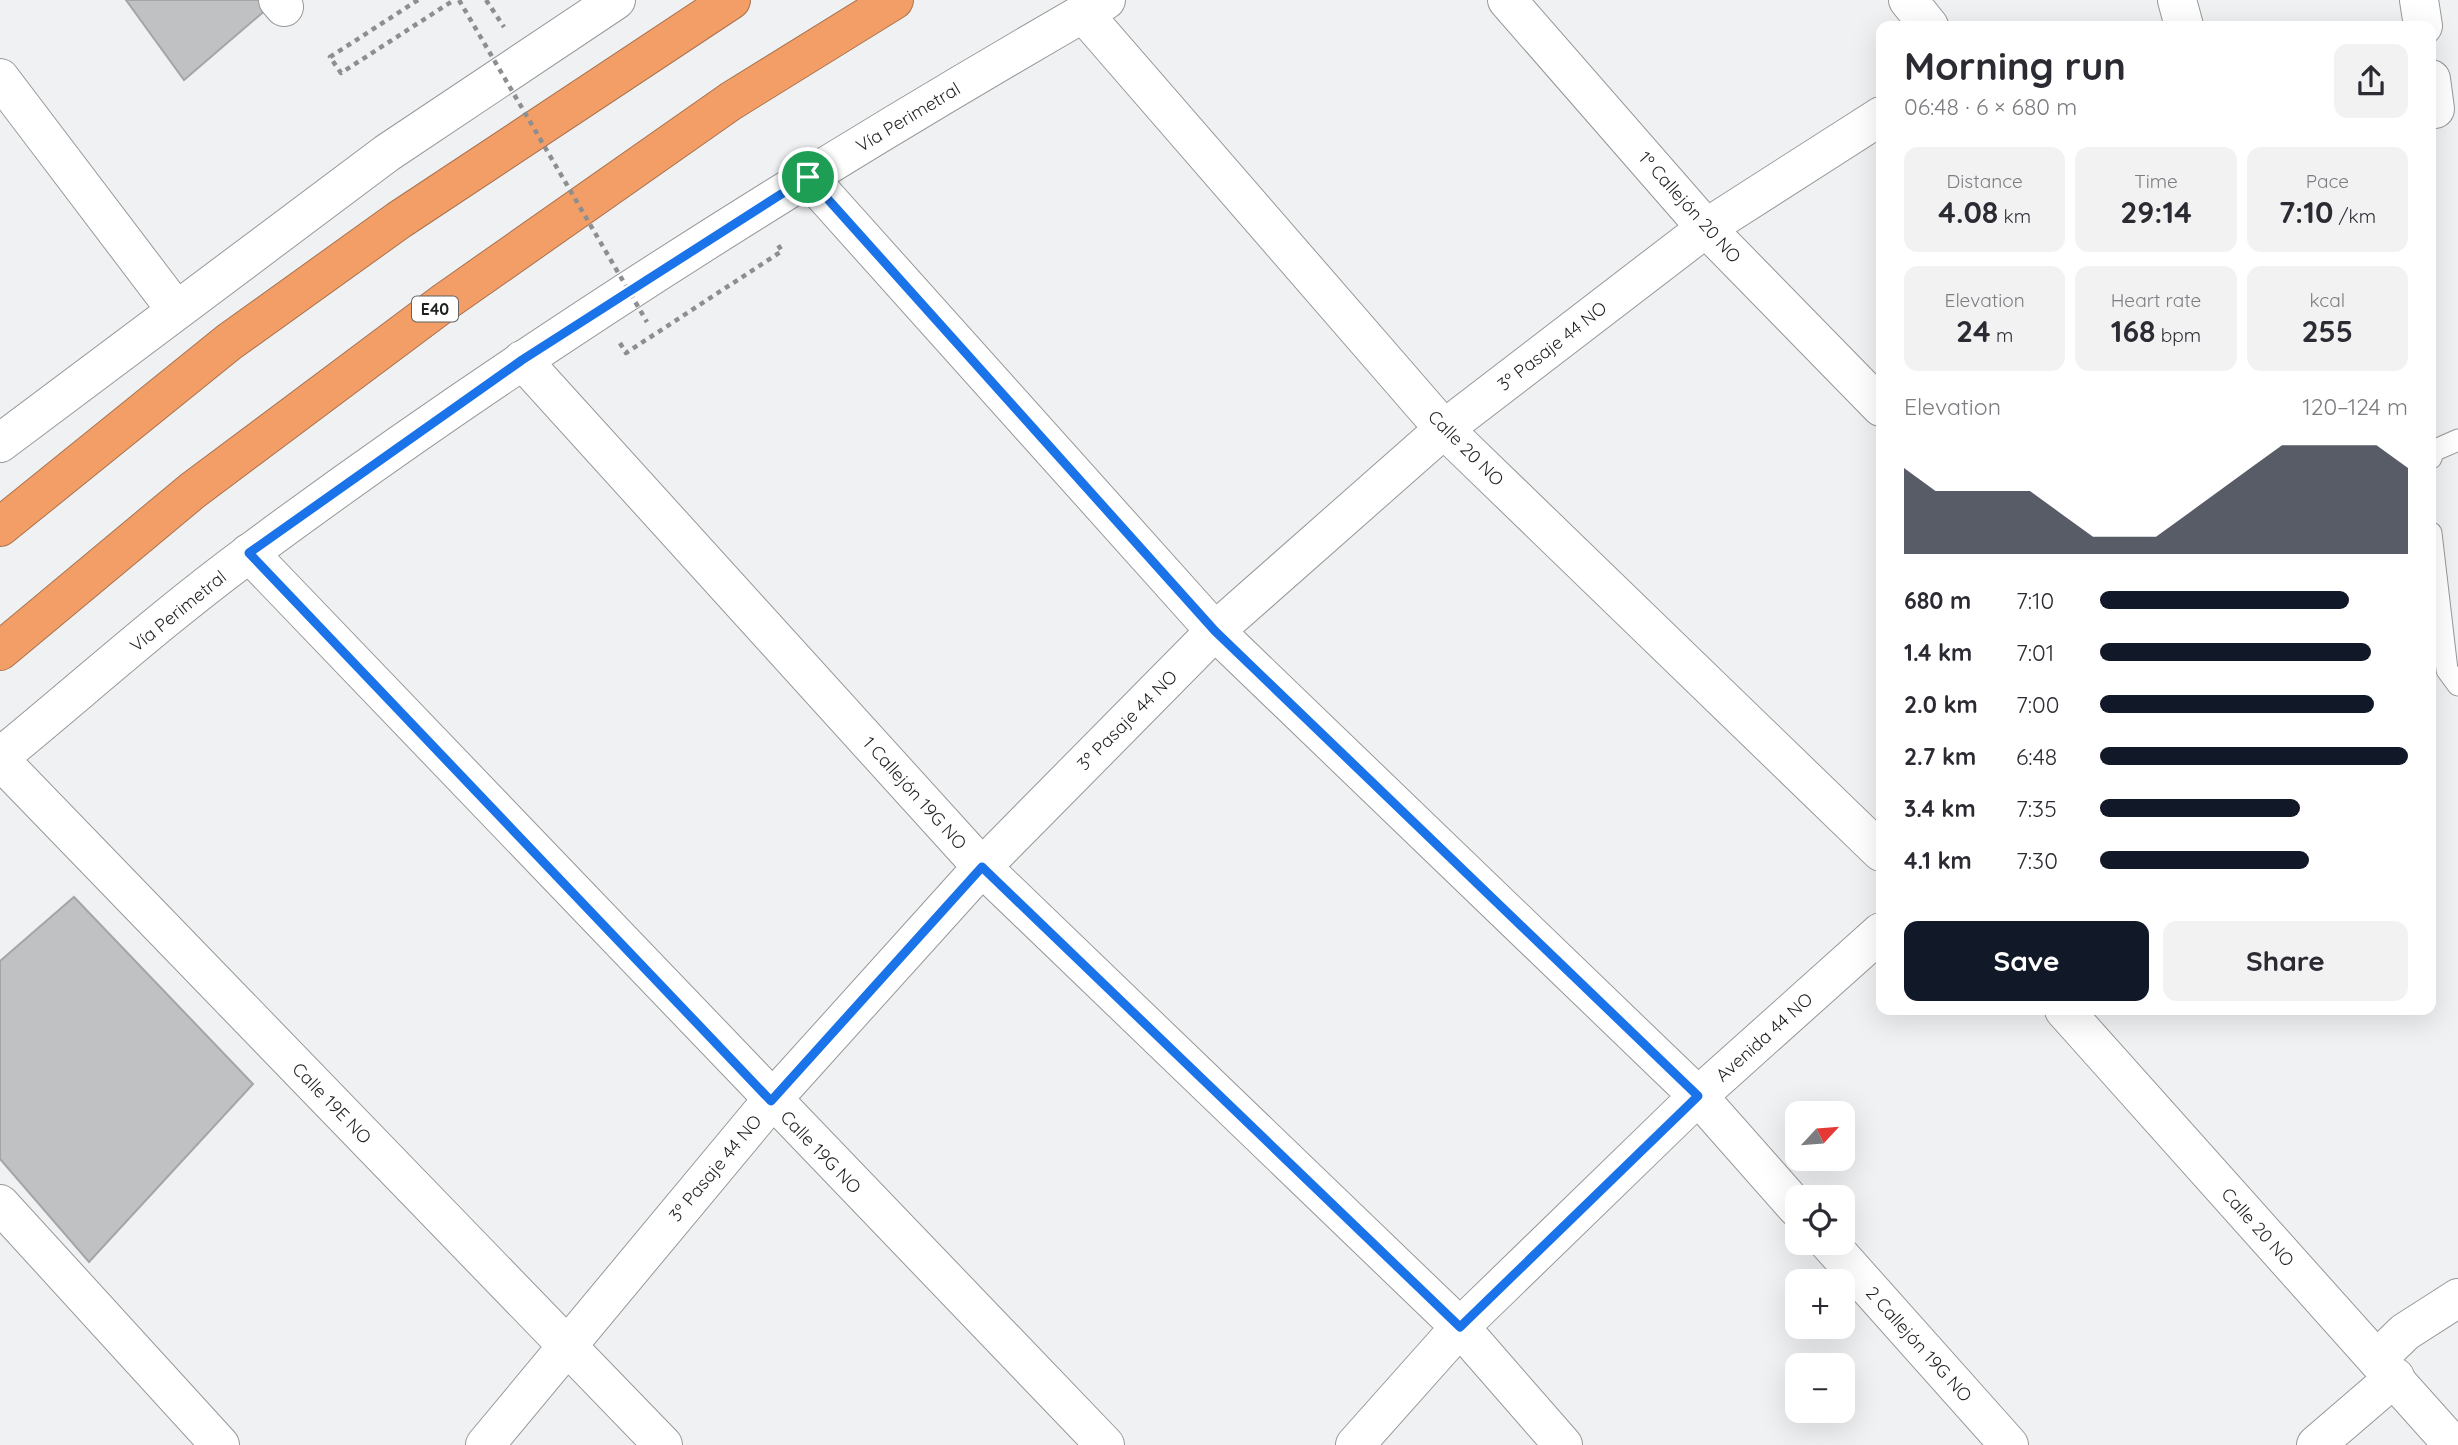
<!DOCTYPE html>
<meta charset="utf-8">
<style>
:root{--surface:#fff;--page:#f2f2f3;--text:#2b2b33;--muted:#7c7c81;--accent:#111827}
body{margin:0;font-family:Quicksand,sans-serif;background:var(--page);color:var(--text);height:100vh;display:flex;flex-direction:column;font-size:26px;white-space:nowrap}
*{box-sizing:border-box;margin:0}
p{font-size:23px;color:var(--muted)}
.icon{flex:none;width:38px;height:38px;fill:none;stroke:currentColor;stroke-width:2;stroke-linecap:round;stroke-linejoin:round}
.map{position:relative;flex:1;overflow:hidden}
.panel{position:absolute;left:1876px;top:21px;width:560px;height:994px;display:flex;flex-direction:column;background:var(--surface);border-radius:14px;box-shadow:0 7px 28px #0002}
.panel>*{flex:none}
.needle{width:46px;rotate:64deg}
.controls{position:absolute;left:1785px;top:1101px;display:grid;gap:14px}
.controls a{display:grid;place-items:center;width:70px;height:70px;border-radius:14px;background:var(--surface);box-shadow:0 7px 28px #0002;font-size:35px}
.pin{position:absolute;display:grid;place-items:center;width:60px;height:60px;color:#fff;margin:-30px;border:4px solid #fff;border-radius:50%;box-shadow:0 2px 7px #0007}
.round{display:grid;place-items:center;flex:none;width:74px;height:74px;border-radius:14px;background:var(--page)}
.head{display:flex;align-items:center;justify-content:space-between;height:119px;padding:0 28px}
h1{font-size:38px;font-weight:700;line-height:52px}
.stats{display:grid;grid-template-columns:repeat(3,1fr);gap:10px;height:119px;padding:7px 28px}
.stats div{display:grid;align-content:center;border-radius:14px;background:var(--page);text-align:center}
.stats b{font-size:30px;font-weight:700}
.stats small{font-size:19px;font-weight:400}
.stats p{font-size:19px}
.chart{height:196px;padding:14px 28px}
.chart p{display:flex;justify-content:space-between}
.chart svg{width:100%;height:126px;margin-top:7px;fill:var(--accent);opacity:.7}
.primary-button{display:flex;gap:14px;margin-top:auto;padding:14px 28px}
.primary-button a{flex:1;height:80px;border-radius:14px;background:var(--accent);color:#fff;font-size:28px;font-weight:700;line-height:80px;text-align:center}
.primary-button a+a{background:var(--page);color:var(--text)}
ul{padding:0 28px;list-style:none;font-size:23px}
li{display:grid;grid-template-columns:112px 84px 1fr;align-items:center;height:52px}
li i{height:18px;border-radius:9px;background:var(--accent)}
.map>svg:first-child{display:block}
</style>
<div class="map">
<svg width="2458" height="1445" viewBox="0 0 2458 1445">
<rect width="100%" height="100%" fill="#f0f1f3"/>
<!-- building -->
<g fill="#c0c1c3" stroke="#a4a5a7" stroke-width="2">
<polygon points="126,0 262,0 268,8 184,80"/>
<polygon points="74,897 253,1084 89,1262 0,1159 0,961"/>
</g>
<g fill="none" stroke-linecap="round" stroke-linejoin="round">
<defs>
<g id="lane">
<polyline points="2431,458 2433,451 2458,440"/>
<polyline points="2431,533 2447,670 2458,685"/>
</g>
<g id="street">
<polyline points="278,0 284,7"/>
<polyline points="1507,0 1706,228 1881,407"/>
<polyline points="1908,0 1929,26"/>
<polyline points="2177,0 2184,26"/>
<polyline points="2419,0 2423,26"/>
<polyline points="1083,13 1444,429 1881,852"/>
<polyline points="0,78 176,310"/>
<polyline points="2431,79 2435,109"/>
<polyline points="808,177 1215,631 1698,1096 1797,1208"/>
<polyline points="522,360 982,867 1460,1327 1563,1445"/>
<polyline points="0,443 387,153 616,0"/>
<polyline points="249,553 1105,1445"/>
<path d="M 0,757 C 83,689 164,616 251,552 C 523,350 812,169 1106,0"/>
<polyline points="0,760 663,1445"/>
<polyline points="2064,1010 2453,1445"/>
<polyline points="0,1204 220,1445"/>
<polyline points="1828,1242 2009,1445"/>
<polyline points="2377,1359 2405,1332 2458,1298"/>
<polyline points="485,1445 771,1101 982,867 1215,631 1444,429 1706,228 1881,116"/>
<polyline points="1355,1445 1460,1327 1698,1096 1881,932"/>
<polyline points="2316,1445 2395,1377"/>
</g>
<g id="highway">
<polyline points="0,527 229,342 399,220 731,0"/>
<polyline points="0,651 192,491 446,301 731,101 894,0"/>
</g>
</defs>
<!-- lane casing -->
<use href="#lane" stroke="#969899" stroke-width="23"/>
<!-- street casing -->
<use href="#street" stroke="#969899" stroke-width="40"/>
<!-- highway casing -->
<use href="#highway" stroke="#a9724e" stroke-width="40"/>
<!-- path -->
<g stroke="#8d8e8f" stroke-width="4.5" stroke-dasharray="5 5" stroke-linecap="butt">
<polyline points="418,0 330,57 341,73 454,0"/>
<polyline points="486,0 504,27"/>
<polyline points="620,343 626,353 782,251 776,242"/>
</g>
<!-- lane -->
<use href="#lane" stroke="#fff" stroke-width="21"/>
<!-- street -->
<use href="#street" stroke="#fff" stroke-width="38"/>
<!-- highway -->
<use href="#highway" stroke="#f39e66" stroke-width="38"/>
<!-- path-bridge -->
<polyline stroke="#8d8e8f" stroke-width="4.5" stroke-dasharray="5 5" stroke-linecap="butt" points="459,0 647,322"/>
</g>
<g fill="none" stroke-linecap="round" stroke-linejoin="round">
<defs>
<polygon id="route" points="808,177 1215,631 1698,1096 1460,1327 982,867 771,1101 249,553 522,360"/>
</defs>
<!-- route casing -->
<use href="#route" stroke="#fff" stroke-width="14"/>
<!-- route -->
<use href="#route" stroke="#1a73e8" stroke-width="9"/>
</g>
<g text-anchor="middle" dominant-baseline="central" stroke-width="5" stroke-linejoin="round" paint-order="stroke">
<!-- shield labels -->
<rect fill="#fff" stroke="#626363" stroke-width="2" x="412" y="296.5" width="46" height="25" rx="5"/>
<g font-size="16" font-weight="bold" fill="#1f2020">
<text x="435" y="309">E40</text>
</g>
<!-- street labels -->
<g font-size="18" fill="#1f2020" stroke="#fff">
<text transform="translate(908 117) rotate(-31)">Vía Perimetral</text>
<text transform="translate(1690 207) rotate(48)">1º Callejón 20 NO</text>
<text transform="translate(1552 346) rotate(-38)">3º Pasaje 44 NO</text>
<text transform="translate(1466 448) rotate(45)">Calle 20 NO</text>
<text transform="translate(178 611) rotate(-39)">Vía Perimetral</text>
<text transform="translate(1127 720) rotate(-45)">3º Pasaje 44 NO</text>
<text transform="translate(915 793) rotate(48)">1 Callejón 19G NO</text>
<text transform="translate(1764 1037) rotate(-42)">Avenida 44 NO</text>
<text transform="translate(332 1103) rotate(46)">Calle 19E NO</text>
<text transform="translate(821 1152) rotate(46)">Calle 19G NO</text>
<text transform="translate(715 1168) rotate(-50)">3º Pasaje 44 NO</text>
<text transform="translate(2258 1227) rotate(48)">Calle 20 NO</text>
<text transform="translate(1919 1344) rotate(48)">2 Callejón 19G NO</text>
</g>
</g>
</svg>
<div class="controls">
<a><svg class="needle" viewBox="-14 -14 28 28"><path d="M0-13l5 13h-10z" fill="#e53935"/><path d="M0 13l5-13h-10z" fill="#7c7c81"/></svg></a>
<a><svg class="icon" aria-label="locate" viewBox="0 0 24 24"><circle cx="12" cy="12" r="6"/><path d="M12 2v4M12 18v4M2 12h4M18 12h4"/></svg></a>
<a>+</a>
<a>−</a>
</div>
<div class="pin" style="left:808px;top:177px;background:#1e9e55"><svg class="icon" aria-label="arrive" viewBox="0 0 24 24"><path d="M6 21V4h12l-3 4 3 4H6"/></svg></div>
<section class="panel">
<div class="head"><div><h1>Morning run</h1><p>06:48 · 6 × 680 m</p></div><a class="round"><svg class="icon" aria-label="share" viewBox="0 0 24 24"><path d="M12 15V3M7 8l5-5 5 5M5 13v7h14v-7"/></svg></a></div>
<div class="stats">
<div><p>Distance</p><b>4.08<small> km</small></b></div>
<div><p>Time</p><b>29:14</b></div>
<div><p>Pace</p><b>7:10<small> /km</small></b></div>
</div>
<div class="stats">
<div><p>Elevation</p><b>24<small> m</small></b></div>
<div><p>Heart rate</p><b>168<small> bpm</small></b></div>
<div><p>kcal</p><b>255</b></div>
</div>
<div class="chart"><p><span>Elevation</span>120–124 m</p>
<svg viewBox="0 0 160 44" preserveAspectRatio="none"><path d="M0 44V14L10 22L20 22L30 22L40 22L50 30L60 38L70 38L80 38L90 30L100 22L110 14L120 6L130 6L140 6L150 6L160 14V44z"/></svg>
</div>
<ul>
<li><b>680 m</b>7:10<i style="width:81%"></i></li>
<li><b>1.4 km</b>7:01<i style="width:88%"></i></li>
<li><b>2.0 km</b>7:00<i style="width:89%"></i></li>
<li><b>2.7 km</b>6:48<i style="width:100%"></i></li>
<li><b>3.4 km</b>7:35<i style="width:65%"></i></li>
<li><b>4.1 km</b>7:30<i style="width:68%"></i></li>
</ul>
<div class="primary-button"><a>Save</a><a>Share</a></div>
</section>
</div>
